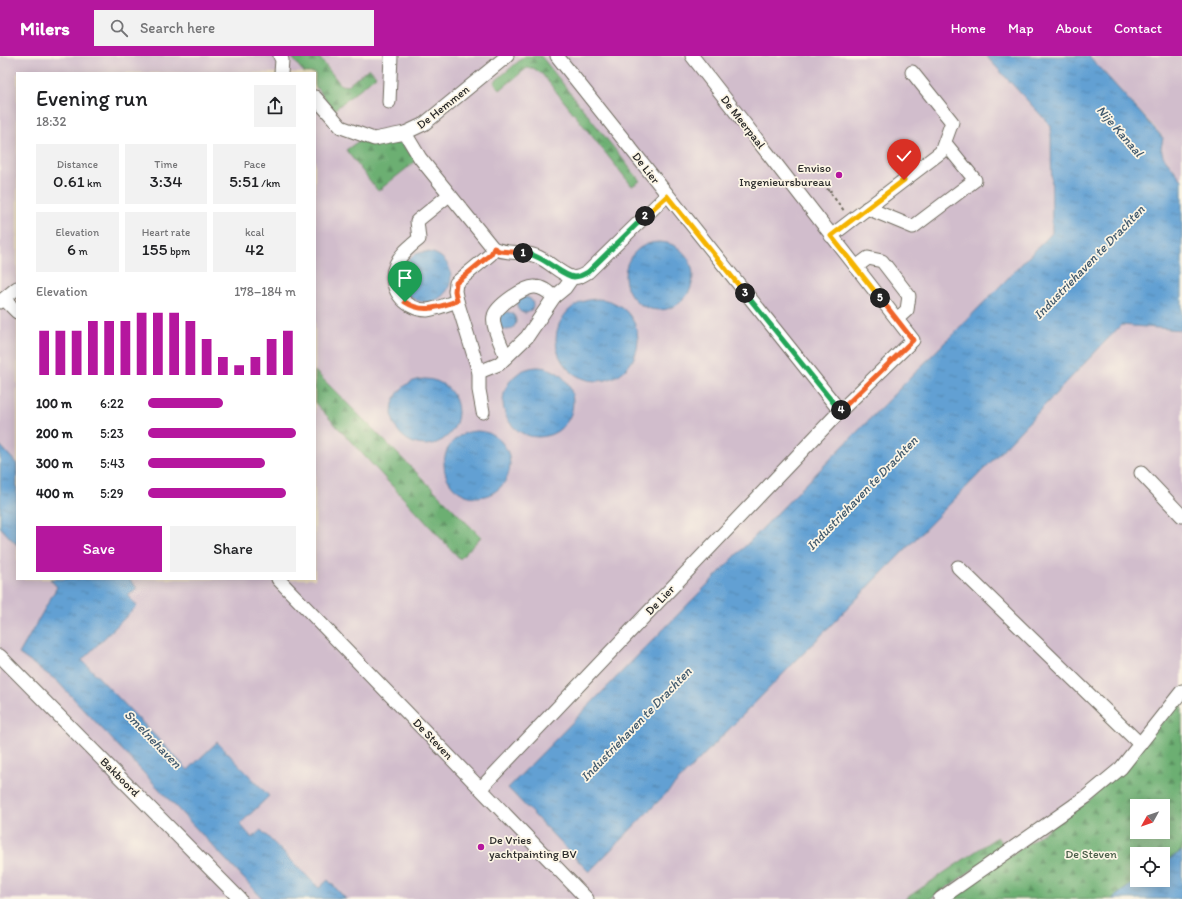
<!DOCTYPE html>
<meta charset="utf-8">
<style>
:root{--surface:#fff;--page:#f2f2f2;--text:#202124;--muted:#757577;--accent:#b5179e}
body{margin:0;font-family:Itim,sans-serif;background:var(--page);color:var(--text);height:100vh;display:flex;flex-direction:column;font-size:15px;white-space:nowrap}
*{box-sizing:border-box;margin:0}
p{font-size:13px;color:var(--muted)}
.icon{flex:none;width:22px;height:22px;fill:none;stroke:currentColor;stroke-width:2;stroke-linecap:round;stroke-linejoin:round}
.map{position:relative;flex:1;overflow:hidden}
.details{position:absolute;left:16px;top:16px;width:300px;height:508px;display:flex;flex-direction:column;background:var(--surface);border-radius:0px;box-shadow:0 2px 10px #0003}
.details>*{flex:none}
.needle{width:26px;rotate:230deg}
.buttons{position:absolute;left:1130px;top:743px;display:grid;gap:8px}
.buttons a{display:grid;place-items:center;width:40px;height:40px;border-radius:0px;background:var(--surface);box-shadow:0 2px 10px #0003;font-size:20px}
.pin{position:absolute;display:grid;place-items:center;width:34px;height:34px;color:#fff;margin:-41px -17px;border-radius:50% 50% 50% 0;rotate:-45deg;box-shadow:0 0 4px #0007}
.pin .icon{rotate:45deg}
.km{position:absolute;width:20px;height:20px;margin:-10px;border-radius:50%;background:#222;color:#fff;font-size:11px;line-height:20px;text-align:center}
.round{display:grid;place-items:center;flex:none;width:42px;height:42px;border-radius:0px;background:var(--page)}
.overview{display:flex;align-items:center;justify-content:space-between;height:68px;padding:0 20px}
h1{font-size:22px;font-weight:600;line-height:30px}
.figures{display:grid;grid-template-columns:repeat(3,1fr);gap:6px;height:68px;padding:4px 20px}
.figures div{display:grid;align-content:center;border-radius:0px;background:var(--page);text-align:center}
.figures b{font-size:17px;font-weight:600}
.figures small{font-size:11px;font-weight:400}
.figures p{font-size:11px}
.chart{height:112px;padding:8px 20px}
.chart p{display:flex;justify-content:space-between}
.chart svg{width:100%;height:72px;margin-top:4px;stroke:var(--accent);stroke-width:6}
.cta{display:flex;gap:8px;margin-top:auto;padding:8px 20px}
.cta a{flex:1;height:46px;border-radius:0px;background:var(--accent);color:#fff;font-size:16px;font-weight:600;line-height:46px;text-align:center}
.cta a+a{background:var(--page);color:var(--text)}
ul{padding:0 20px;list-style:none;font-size:13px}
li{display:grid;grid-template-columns:64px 48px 1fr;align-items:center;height:30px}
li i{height:10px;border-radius:5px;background:var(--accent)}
header{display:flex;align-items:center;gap:24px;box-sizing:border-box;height:56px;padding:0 20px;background:var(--accent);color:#fff}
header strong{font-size:19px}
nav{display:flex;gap:22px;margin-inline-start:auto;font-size:14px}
.search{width:280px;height:36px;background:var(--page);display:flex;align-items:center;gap:10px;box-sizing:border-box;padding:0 14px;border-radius:0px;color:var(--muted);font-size:15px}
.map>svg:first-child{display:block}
</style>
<header>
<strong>Milers</strong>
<div class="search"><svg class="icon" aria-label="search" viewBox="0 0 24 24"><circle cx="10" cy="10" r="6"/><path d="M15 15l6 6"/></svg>Search here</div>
<nav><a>Home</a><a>Map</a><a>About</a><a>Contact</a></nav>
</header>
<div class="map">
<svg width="1182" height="843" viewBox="0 0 1182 843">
<defs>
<pattern id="forest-firs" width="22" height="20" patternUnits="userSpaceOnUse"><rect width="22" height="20" fill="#6caf72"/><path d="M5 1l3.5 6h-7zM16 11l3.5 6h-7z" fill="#598f5e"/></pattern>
<pattern id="water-ripples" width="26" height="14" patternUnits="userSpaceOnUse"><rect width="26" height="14" fill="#62a0d3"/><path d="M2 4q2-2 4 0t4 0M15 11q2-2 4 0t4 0" fill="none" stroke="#5183ab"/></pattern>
</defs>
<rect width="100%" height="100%" fill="#fcf5e5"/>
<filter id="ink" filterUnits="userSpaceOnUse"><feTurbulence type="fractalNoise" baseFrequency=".025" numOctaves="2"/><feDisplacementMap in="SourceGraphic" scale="8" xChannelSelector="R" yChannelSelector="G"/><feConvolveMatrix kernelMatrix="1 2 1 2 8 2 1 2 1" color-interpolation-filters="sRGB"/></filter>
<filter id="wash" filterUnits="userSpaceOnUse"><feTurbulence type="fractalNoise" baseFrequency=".012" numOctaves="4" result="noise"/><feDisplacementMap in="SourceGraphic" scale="16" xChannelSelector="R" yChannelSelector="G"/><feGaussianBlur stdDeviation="0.9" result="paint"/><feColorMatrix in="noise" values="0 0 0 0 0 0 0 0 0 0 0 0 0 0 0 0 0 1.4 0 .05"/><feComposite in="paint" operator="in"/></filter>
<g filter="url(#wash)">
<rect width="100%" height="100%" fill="#eee0be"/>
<!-- industrial -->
<g fill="#d1bdcc" fill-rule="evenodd">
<path d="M 0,0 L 1016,0 L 1182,178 L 1182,843 L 0,843 ZM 17,17 L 315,17 L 315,523 L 17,523 ZM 1137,750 L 1163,750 L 1163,776 L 1137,776 ZM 1137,798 L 1163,798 L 1163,824 L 1137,824 Z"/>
<polygon points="1089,0 1182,0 1182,124 1163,100 1161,92 1163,82 1156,73"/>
</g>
<!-- forest -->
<g fill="url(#forest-firs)" stroke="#4c6d4e" fill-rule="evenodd">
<polygon points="291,0 318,0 341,29 347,30 369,12 376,20 334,54 315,30 315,17 304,17"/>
<polygon points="525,0 541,0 640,125 632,130 542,18 533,12 527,12 500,34 494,26"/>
<polygon points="360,84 382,88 401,87 416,105 378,135 346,94"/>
<polygon points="315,315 481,481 460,503 315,347"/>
<path d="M 1182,644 L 1182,795 L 1163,807 L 1163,798 L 1137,798 L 1137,824 L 1112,843 L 949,843 L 1091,743 ZM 1137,750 L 1163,750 L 1163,776 L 1137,776 Z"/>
<polygon points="997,781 1005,791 930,843 905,843"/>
</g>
<!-- water -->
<g fill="url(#water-ripples)" stroke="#46667f">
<polygon points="986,0 1089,0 1163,82 1161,92 1163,100 1182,124 1182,274 1121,269 986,411 589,816 508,732 1052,177 1051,70"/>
<circle cx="659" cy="220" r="34"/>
<circle cx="426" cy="221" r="25"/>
<circle cx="525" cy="249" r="8"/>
<circle cx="597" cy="284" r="41"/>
<circle cx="507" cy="265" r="9"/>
<circle cx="538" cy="346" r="35"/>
<circle cx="425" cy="356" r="33"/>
<circle cx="477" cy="408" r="33"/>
<polygon points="0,389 17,408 17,489 0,471"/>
<polygon points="50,523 129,523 137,532 128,540 137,550 82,604 188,714 217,686 269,740 240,768 252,782 261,774 319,832 328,824 346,843 263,843 56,624 19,598 57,531"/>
<polygon points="1182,795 1182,843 1112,843 1137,824 1163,824 1163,807"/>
</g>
</g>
<g filter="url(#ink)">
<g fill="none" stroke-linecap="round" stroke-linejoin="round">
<defs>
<g id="minor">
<polyline points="280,0 282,4 281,17"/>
<polyline points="557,0 840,355"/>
<polyline points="315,41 341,71 374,83 405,77 424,68 507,0"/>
<polyline points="389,46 391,0"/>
<path d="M 405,77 L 420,102 L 493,192 C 507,199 523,194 536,200 C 549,205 559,217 571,221 C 577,223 583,219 588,216 L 667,139"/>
<path d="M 449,139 L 417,165 L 419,183 C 411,190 401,197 396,208 C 386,230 404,254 427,254 C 437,253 447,248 457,245 L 455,235 L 456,227 L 491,198 L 493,192"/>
<polyline points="867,152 913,171 975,124 945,87"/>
<polyline points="831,180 941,96 952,66 912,16"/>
<polyline points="856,211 868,202 882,205 909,240 907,254 897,263"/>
<polyline points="4,243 17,256"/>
<polyline points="457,245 479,316 479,334 483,356"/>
<polyline points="0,246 17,232"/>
<path d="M 506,301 C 503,292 491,270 494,260 C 496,250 525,230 535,231 C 543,231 548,236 554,241"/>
<polyline points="479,316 499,308 527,281 554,241 565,232 572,222"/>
<polyline points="1141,417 1182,460"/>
<polyline points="958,511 1140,688"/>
<polyline points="278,523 587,843"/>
<polyline points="0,600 240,843"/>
<polyline points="481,732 840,355 913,284 692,0"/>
<polyline points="940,843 1086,741 1121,712 1182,635"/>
</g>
</defs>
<!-- minor casing -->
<use href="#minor" stroke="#6f6a5e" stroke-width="15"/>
<!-- path -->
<g stroke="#6f6a5e" stroke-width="2" stroke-dasharray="3 3" stroke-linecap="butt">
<polyline points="819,128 822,126 845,156"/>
<polyline points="829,136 834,133"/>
</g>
<!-- minor -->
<use href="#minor" stroke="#fff" stroke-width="13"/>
</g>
</g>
<g fill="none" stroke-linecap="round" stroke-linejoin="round" filter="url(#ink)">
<defs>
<path id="split-1" d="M 405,246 C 423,258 438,251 457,245 L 455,235 L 456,227 L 491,198 L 494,192 L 499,195 L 523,197"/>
<path id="split-2" d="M 523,197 C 542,198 563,221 574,221 C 580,221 583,219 588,216 L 645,160"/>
<polyline id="split-3" points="645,160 667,140 745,237"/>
<polyline id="split-4" points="745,237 840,355 841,354"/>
<polyline id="split-5" points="841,354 913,284 880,242"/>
<polyline id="split-6" points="880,242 831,180 904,124"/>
</defs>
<!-- split-1 casing -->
<use href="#split-1" stroke="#fff" stroke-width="8"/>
<!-- split-2 casing -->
<use href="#split-2" stroke="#fff" stroke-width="8"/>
<!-- split-3 casing -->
<use href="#split-3" stroke="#fff" stroke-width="8"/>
<!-- split-4 casing -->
<use href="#split-4" stroke="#fff" stroke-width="8"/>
<!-- split-5 casing -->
<use href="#split-5" stroke="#fff" stroke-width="8"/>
<!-- split-6 casing -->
<use href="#split-6" stroke="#fff" stroke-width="8"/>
<!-- split-1 -->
<use href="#split-1" stroke="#f0652b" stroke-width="5"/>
<!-- split-2 -->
<use href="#split-2" stroke="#22a559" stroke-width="5"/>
<!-- split-3 -->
<use href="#split-3" stroke="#f5b400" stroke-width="5"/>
<!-- split-4 -->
<use href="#split-4" stroke="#22a559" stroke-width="5"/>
<!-- split-5 -->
<use href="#split-5" stroke="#f0652b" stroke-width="5"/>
<!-- split-6 -->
<use href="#split-6" stroke="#f5b400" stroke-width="5"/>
</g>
<!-- markers -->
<g fill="#b5179e" stroke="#fcf5e5" stroke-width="1.5">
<circle cx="839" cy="119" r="4"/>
<circle cx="481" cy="791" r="4"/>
</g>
<g text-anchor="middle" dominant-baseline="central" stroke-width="3.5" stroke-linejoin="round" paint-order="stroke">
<!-- street labels -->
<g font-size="12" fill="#2b2b2b" stroke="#fcf5e5">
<text transform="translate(443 51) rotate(-38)">De Hemmen</text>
<text transform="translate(743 66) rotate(52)">De Meerpaal</text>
<text transform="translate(646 112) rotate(52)">De Lier</text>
<text transform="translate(660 544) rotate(-46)">De Lier</text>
<text transform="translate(433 683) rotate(46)">De Steven</text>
<text transform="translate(120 721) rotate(45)">Bakboord</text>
</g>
<!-- poi labels -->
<g font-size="12" fill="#2b2b2b" stroke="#fcf5e5" text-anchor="end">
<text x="831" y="112">Enviso<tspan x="831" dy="14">Ingenieursbureau</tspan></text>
<text x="489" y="784" text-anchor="start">De Vries<tspan x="489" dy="14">yachtpainting BV</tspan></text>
</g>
<!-- park labels -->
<g font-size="12" fill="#465b46" stroke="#fcf5e5">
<text x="1091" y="798">De Steven</text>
</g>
<!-- water labels -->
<g font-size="13" font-style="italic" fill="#415a6e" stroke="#fcf5e5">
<text transform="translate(1120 75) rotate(49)">Nije Kanaal</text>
<text transform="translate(1089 206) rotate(-46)">Industriehaven te Drachten</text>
<text transform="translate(862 437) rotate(-46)">Industriehaven te Drachten</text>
<text transform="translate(636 668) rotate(-46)">Industriehaven te Drachten</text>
<text transform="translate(153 683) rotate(46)">Smelnehaven</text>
</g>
</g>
</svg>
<div class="buttons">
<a><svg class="needle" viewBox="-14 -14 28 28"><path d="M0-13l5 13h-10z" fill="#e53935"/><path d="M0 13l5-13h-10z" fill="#757577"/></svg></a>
<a><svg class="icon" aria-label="locate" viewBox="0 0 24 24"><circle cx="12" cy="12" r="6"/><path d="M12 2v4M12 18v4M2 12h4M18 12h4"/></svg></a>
</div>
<div class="pin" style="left:405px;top:246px;background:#1e9e55"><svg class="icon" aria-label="arrive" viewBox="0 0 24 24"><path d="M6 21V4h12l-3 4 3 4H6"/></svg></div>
<div class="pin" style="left:904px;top:124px;background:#d93025"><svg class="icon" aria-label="check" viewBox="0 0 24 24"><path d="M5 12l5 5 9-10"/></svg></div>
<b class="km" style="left:523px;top:197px">1</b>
<b class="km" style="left:645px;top:160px">2</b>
<b class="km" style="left:745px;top:237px">3</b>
<b class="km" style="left:841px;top:354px">4</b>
<b class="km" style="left:880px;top:242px">5</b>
<section class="details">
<div class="overview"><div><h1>Evening run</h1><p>18:32</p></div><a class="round"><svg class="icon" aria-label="share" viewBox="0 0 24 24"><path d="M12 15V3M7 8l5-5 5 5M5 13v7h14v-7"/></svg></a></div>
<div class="figures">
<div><p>Distance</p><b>0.61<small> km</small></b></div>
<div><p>Time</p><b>3:34</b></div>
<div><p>Pace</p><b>5:51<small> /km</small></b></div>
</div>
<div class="figures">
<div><p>Elevation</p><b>6<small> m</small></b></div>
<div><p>Heart rate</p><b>155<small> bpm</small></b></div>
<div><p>kcal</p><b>42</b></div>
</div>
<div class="chart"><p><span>Elevation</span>178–184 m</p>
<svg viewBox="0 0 160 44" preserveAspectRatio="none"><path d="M5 44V17M15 44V17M25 44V17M35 44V11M45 44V11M55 44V11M65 44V6M75 44V6M85 44V6M95 44V11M105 44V22M115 44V33M125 44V38M135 44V33M145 44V22M155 44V17"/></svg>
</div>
<ul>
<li><b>100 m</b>6:22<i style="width:51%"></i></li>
<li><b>200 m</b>5:23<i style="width:100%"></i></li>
<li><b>300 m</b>5:43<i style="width:79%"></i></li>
<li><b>400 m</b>5:29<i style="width:93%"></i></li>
</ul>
<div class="cta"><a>Save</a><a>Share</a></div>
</section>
</div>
